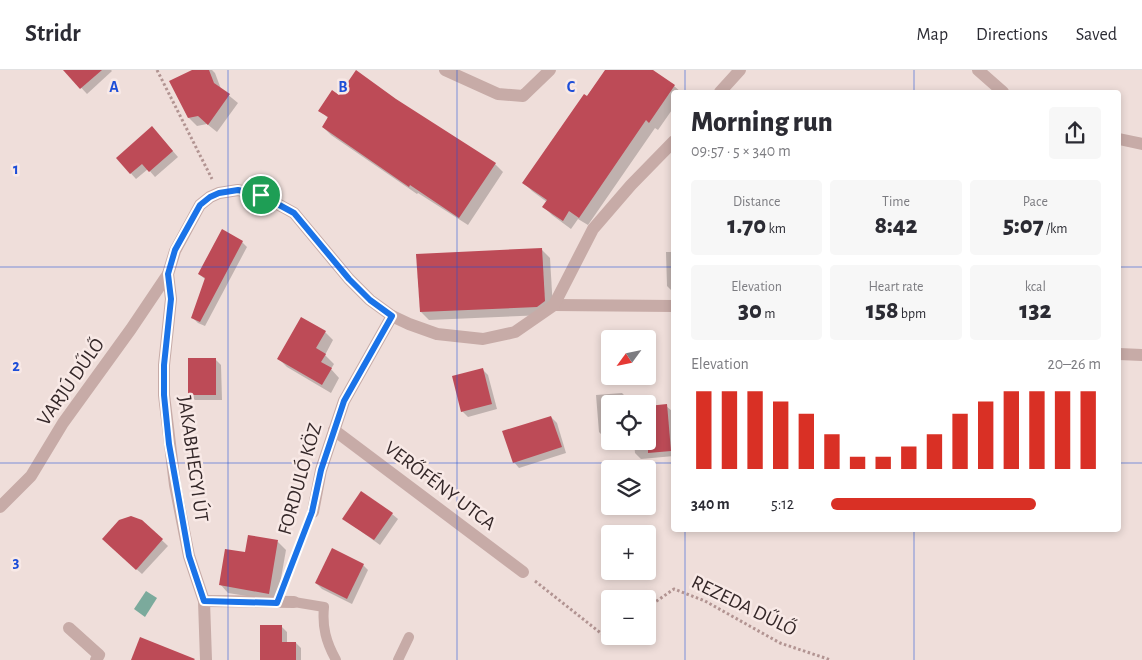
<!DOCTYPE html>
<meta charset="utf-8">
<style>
:root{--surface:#fff;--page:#f7f7f7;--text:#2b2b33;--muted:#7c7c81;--line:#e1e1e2;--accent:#d93025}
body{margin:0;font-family:"Alegreya Sans",sans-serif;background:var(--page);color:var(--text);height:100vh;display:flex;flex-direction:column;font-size:19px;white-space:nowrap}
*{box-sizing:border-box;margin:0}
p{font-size:16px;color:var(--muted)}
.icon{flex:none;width:28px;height:28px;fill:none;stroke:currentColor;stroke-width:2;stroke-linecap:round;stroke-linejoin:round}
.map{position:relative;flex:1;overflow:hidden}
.panel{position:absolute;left:671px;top:20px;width:450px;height:442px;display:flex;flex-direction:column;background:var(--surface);border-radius:5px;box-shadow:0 2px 8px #0003}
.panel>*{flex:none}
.needle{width:32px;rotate:237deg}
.controls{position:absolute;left:601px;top:260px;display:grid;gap:10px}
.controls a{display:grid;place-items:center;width:55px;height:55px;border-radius:5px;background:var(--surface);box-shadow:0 2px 8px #0003;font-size:25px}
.pin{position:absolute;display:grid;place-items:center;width:42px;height:42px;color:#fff;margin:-21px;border:2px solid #fff;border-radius:50%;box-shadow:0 1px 5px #0007}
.round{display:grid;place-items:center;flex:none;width:52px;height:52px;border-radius:5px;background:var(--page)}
.headline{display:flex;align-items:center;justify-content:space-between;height:85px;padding:0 20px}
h1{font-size:28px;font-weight:800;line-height:38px}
.stats{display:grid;grid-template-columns:repeat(3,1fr);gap:8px;height:85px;padding:5px 20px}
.stats div{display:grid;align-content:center;border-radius:5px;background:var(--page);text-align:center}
.stats b{font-size:25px;font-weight:800}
.stats small{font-size:14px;font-weight:400}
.stats p{font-size:14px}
.chart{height:140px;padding:10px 20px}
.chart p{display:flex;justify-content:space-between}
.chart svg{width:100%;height:90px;margin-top:5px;stroke:var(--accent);stroke-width:6}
ul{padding:0 20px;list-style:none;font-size:16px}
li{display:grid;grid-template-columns:80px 60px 1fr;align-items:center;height:38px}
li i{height:12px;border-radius:6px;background:var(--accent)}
header{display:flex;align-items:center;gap:30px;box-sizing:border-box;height:70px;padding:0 25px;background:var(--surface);border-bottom:1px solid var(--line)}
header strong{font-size:24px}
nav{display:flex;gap:28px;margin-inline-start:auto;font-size:18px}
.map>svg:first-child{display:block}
</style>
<header>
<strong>Stridr</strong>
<nav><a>Map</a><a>Directions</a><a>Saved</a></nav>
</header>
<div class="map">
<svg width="1142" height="590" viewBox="0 0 1142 590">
<rect width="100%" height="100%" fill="#efdeda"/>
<!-- water -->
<polygon fill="#7baa9c" points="146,521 157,528 145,547 134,539"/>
<!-- shadow -->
<g fill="#0003">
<polygon points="65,0 111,0 112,1 87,24"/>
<polygon points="195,0 212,0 215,3 221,19 238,33 217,62 207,54 197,56 189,48"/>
<polygon points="606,0 651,0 674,16 681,22 674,22 674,37 658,60 655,58 588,155 578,149 571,159 552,145 544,137 547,132 532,121 524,113"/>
<polygon points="340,27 395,30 495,94 503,102 468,155 418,123 417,124 331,65 323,57 329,49 320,40"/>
<polygon points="157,63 178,87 155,107 148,99 136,109 117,88"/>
<polygon points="242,172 247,177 205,256 198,253 193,248 206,210 199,204"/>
<polygon points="542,180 550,188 553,239 545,245 429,250 421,242"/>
<polygon points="666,182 674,182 674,223 667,216"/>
<polygon points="325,262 333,270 325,285 334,294 331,299 339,308 331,323 287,297 279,289"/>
<polygon points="215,289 221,295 222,330 195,330 189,325"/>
<polygon points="483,300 488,305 497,339 468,347 462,341"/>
<polygon points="622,323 628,329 628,334 610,334 610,367 605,368 599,362 596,325"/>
<polygon points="666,336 672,341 674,386 641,389 635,383 634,371 648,371 648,337"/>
<polygon points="551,347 557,353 566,383 519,398 514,392"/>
<polygon points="392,444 398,449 380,475 344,449"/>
<polygon points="142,451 168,476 142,504 109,475"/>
<polygon points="278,472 286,480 277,531 228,523 220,514 246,484"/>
<polygon points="363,495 368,500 352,534 322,519 316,513"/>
<polygon points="281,556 287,562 287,573 296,573 301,578 301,590 261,590"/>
</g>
<!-- building -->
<g fill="#bd4b57">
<polygon points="63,0 102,0 80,19"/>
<polygon points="192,0 209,0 214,13 230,24 208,55 198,46 188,48 169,11"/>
<polygon points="356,0 396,29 496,93 459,148 410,115 409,117 322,57 328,47 318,41 332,20 339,25"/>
<polygon points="605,0 653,0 675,15 649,53 646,50 579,148 569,141 563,151 542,137 547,130 522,113 584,24 587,26"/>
<polygon points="152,56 173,81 149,102 142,94 130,104 116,88"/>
<polygon points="222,159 243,171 200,252 191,248 205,208 198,204"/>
<polygon points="542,178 545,231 537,237 420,242 416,184"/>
<polygon points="301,247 326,261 316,278 326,284 321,292 332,298 322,315 277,289"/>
<rect x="188" y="288" width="28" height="37"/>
<polygon points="483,298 492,334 461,342 452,306"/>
<polygon points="667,334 671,381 648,383 648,336"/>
<polygon points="551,346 562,377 513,393 502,361"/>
<polygon points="361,421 393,443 374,470 342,449"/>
<polygon points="131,446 142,450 163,469 136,500 102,469 119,450"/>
<polygon points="248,465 278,470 269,524 219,515 225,479 245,482"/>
<polygon points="332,478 364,494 347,529 315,513"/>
<polygon points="260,555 282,555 282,572 296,572 296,590 260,590"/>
<polygon points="140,567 195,589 194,590 131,590"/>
</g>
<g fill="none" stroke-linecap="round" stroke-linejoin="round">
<!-- path -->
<g stroke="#b29492" stroke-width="3" stroke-dasharray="2.5 2.5" stroke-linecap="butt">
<polyline points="157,0 212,109"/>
<polyline points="535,511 607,568 610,565"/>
<polyline points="284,516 308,456"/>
<polyline points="648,537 674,519 705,531 780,573 831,590"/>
</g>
<!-- lane -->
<g stroke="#c7aba7" stroke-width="10">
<path d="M 294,532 L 324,537 C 322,557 326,572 336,590"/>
<polyline points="398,590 409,567"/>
</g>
<!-- street -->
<g stroke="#c7aba7" stroke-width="12">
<polyline points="445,0 498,24 523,26 550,0"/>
<polyline points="978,0 1003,22"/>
<polyline points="720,22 740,0"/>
<polyline points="1119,69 1142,74"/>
<polyline points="554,235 674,236"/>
<polyline points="1119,284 1142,285"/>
<polyline points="334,360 523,502"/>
<polyline points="0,437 31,406 63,353 131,259 168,204"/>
<polyline points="313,442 321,400 344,331 392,246"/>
<polyline points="204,531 294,532"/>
<polyline points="69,558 99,585 96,590"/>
<polyline points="206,590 204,531 189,486 175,415 164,325 164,295 171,229 168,204 175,181 200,135 210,127 219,123 238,120 261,125 294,143 349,209 370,230 392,246 409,254 437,264 483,269 515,262 554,235 593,159 631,115 674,71"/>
</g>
</g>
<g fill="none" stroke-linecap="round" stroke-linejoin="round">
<defs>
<polygon id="route" points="238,120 261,125 294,143 349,209 370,230 392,246 344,331 321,400 312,442 277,533 204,531 189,486 169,374 164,325 164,295 171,229 168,204 175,180 200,135 210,127 219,123"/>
</defs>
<!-- route casing -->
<use href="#route" stroke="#fff" stroke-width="10"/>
<!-- route -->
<use href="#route" stroke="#1a73e8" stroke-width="6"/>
</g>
<!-- grid -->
<path fill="none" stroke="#1d4ed8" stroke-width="1" stroke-opacity="0.55" d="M 228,0 L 228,590M 457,0 L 457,590M 685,0 L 685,22M 914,0 L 914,22M 0,197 L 674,197M 1119,197 L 1142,197M 0,393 L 674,393M 1119,393 L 1142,393M 685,460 L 685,590M 914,460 L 914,590"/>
<g text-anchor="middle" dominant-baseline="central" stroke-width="5" stroke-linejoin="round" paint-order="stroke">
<!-- street labels -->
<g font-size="20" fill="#342728" stroke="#f8e9e6">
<text transform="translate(71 312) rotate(-55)">VARJÚ DŰLŐ</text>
<text transform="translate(193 389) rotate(82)">JAKABHEGYI ÚT</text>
<text transform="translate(300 409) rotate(-74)">FORDULÓ KÖZ</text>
<text transform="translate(440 416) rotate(37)">VERŐFÉNY UTCA</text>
<text transform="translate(744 536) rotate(26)">REZEDA DŰLŐ</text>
</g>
</g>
<g font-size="16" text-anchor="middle" font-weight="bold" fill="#1d4ed8" stroke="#f8e9e6" stroke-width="5" stroke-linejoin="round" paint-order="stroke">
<text x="114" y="22">A</text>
<text x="343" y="22">B</text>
<text x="571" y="22">C</text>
<text x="16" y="104">1</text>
<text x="16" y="301">2</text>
<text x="16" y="497">3</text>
</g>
</svg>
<div class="controls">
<a><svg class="needle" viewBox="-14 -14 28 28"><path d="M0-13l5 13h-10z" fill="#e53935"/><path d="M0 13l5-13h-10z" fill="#7c7c81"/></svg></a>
<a><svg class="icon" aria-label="locate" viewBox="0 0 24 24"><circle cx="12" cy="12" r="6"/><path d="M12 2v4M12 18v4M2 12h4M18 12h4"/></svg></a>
<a><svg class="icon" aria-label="layers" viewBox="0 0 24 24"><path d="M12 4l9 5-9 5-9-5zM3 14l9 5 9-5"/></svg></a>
<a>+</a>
<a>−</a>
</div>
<div class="pin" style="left:261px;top:125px;background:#1e9e55"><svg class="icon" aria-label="arrive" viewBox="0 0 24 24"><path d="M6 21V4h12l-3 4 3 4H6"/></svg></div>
<section class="panel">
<div class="headline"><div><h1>Morning run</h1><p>09:57 · 5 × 340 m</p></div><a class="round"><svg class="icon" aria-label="share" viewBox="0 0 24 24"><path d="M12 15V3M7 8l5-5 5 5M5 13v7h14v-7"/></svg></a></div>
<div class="stats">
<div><p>Distance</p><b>1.70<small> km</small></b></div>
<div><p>Time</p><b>8:42</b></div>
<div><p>Pace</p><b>5:07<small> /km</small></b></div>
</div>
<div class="stats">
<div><p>Elevation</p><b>30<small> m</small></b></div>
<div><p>Heart rate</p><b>158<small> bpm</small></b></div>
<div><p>kcal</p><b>132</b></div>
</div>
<div class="chart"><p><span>Elevation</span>20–26 m</p>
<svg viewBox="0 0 160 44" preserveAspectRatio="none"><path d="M5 44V6M15 44V6M25 44V6M35 44V11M45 44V17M55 44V27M65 44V38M75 44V38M85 44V33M95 44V27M105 44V17M115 44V11M125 44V6M135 44V6M145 44V6M155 44V6"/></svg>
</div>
<ul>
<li><b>340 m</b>5:12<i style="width:76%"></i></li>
</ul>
</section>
</div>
